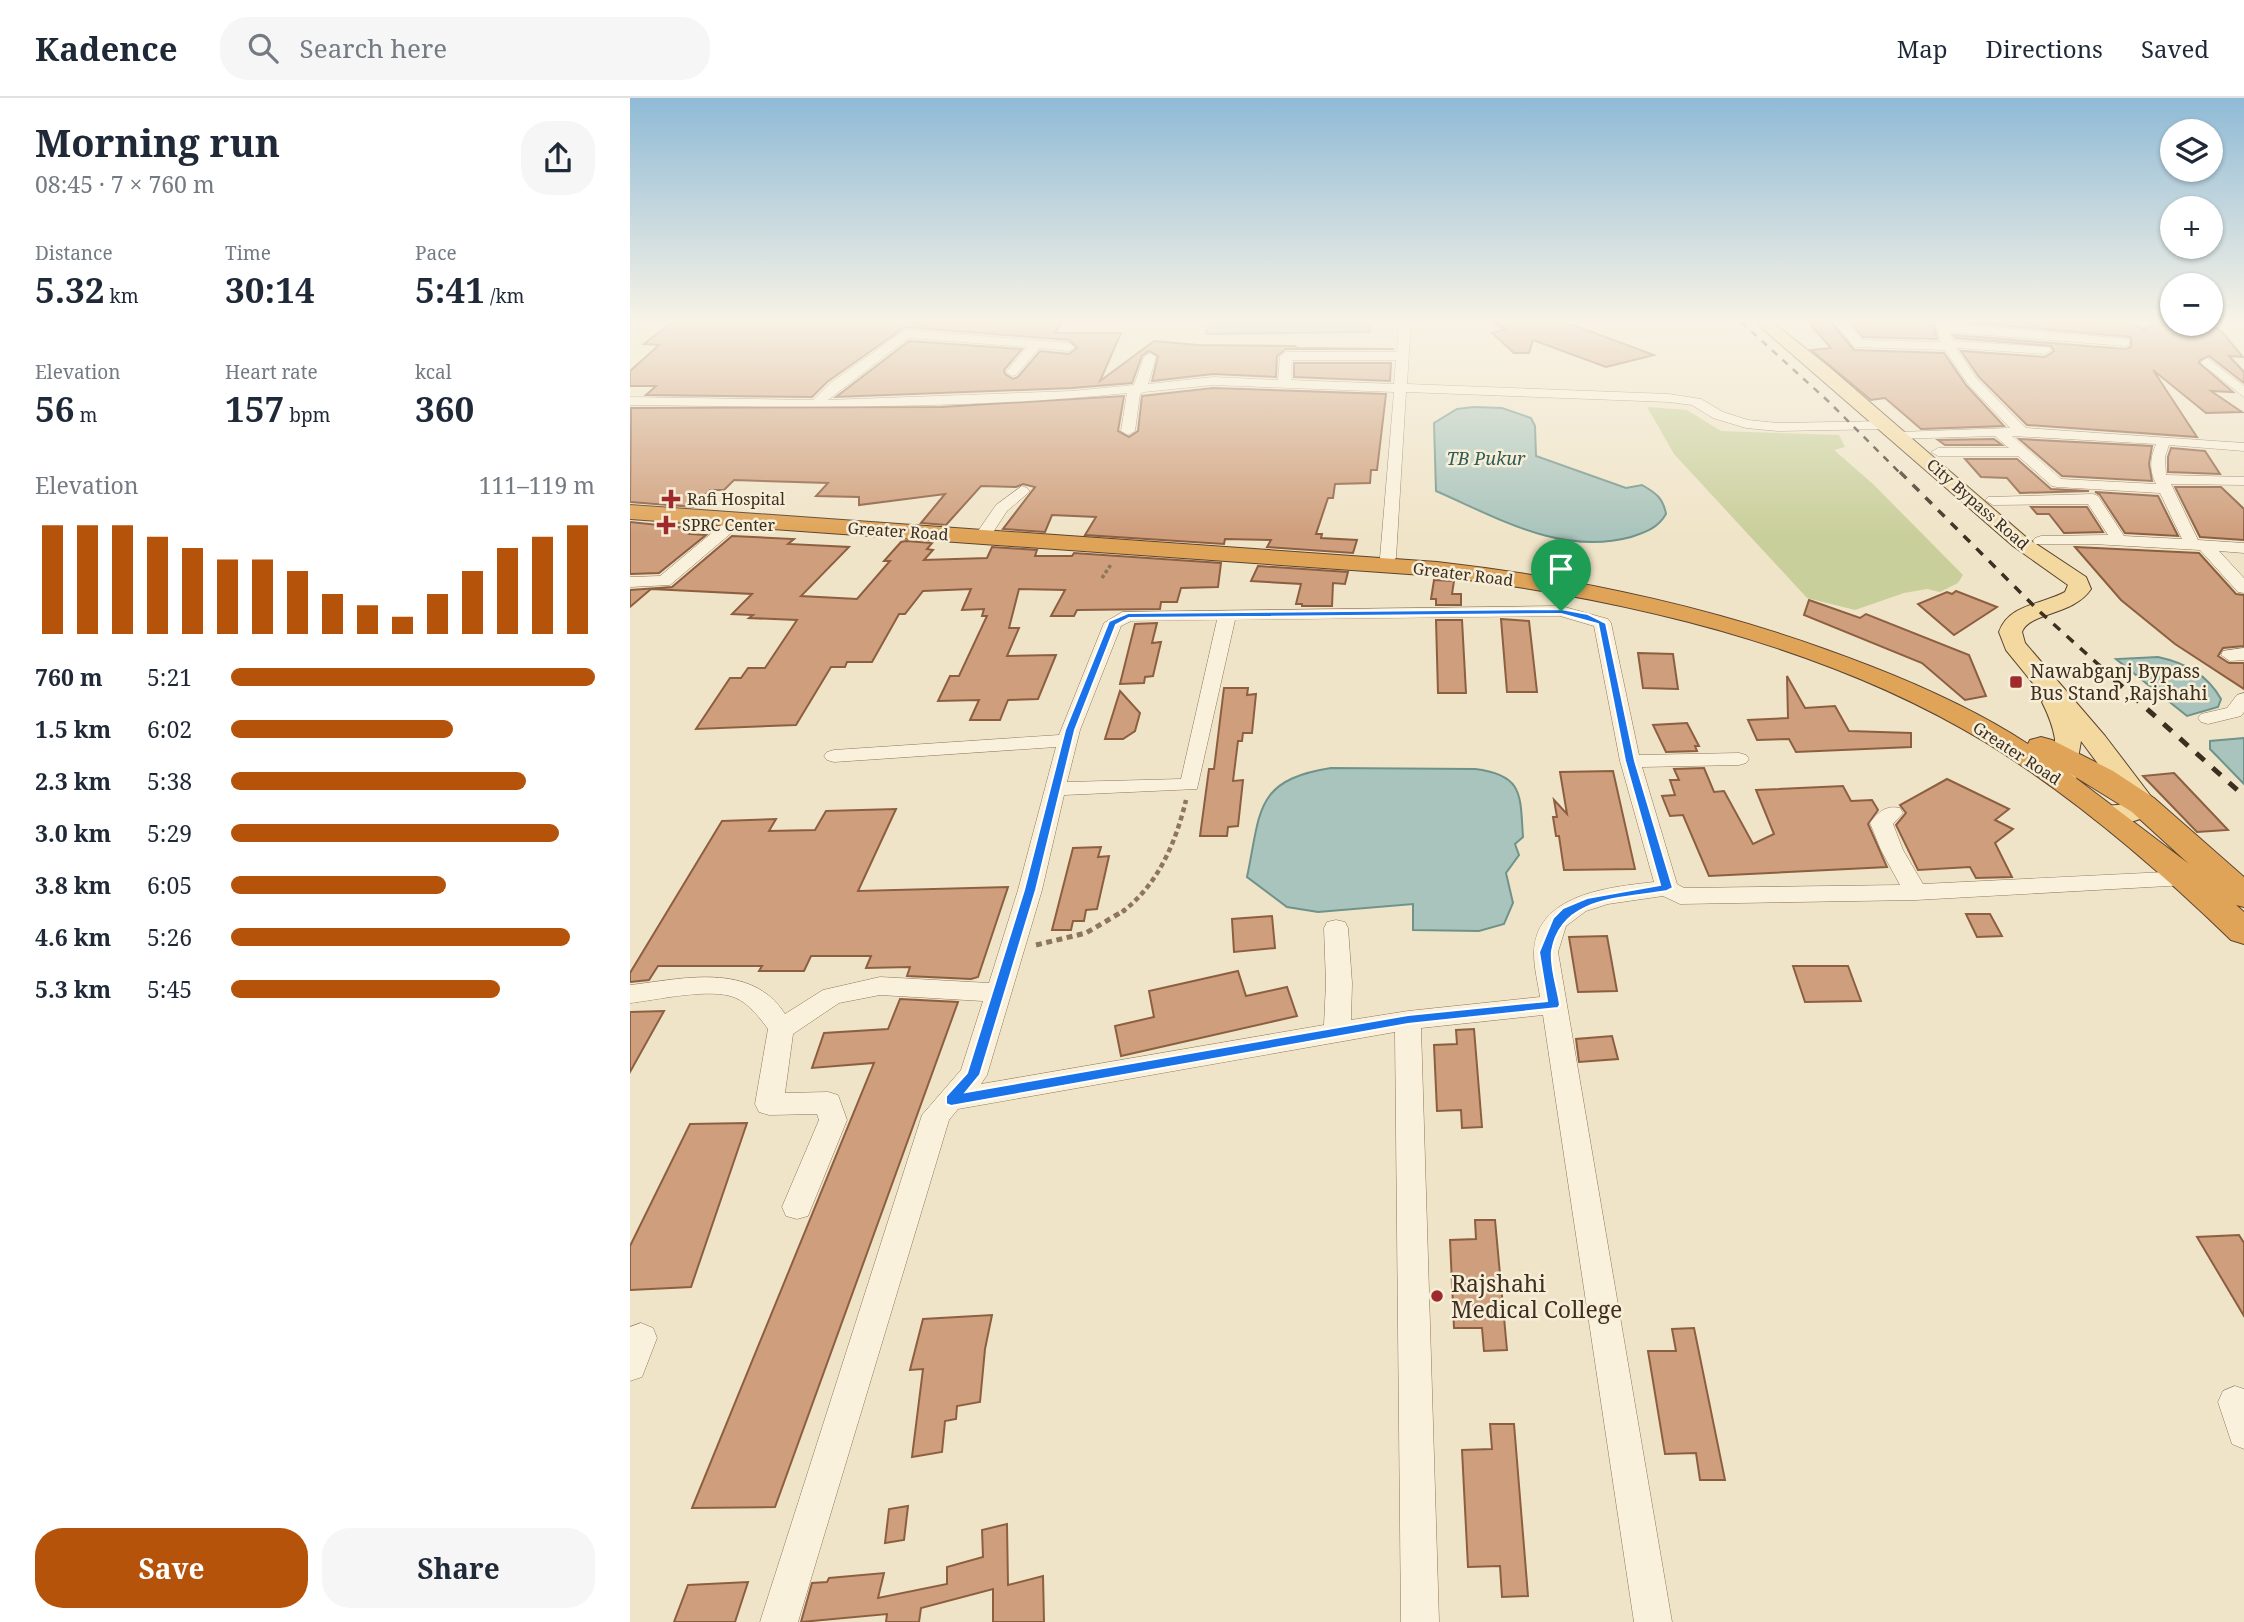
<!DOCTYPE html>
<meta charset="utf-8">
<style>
:root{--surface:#fff;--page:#f6f6f7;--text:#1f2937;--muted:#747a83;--line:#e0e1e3;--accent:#b45309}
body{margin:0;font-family:"Noto Serif",serif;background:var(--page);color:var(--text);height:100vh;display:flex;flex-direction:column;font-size:26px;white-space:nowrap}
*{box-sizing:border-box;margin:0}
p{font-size:23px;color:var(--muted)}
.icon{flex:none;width:38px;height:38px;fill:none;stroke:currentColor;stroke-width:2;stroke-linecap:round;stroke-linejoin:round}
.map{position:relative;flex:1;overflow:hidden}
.details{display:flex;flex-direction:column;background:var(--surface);width:630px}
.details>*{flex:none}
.buttons{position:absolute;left:1530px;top:21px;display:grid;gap:14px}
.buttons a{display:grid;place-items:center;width:63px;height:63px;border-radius:50%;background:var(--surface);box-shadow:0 2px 5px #0004;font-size:35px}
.pin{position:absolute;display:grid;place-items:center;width:60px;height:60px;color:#fff;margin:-72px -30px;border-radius:50% 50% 50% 0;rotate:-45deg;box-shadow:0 0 7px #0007}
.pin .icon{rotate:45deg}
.round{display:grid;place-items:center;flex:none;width:74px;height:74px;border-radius:28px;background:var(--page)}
.summary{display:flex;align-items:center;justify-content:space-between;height:119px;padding:0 35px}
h1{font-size:38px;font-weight:700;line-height:52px}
.metrics{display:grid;grid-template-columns:repeat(3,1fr);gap:10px;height:119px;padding:7px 35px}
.metrics div{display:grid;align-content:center}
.metrics b{font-size:35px;font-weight:700}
.metrics small{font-size:19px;font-weight:400}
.metrics p{font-size:19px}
.chart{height:196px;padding:14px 35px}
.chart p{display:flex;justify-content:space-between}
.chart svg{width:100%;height:126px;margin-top:7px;stroke:var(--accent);stroke-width:6}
.primary-button{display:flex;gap:14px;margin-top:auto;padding:14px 35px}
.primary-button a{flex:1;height:80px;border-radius:28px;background:var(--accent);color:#fff;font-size:28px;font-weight:700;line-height:80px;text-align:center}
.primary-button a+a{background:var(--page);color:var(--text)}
ul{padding:0 35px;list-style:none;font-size:23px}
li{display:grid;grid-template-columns:112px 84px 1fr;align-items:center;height:52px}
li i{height:18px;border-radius:9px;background:var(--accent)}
header{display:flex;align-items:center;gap:42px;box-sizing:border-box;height:98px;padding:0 35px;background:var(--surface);border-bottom:2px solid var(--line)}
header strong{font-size:33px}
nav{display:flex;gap:38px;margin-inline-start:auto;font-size:24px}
.search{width:490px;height:63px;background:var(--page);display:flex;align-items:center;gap:18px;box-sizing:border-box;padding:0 24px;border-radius:28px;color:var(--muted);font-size:26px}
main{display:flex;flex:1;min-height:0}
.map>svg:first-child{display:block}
</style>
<header>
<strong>Kadence</strong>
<div class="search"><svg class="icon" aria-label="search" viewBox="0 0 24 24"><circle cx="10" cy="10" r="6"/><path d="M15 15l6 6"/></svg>Search here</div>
<nav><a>Map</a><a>Directions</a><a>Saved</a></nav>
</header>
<main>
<section class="details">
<div class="summary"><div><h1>Morning run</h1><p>08:45 · 7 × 760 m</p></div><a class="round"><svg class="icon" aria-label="share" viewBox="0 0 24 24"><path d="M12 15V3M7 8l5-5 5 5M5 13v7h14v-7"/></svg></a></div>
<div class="metrics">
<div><p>Distance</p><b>5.32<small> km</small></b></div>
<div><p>Time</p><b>30:14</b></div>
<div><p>Pace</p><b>5:41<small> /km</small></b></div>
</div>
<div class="metrics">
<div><p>Elevation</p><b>56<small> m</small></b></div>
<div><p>Heart rate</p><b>157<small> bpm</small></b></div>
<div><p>kcal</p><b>360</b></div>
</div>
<div class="chart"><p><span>Elevation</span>111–119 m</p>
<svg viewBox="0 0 160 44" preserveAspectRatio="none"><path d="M5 44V6M15 44V6M25 44V6M35 44V10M45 44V14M55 44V18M65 44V18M75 44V22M85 44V30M95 44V34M105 44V38M115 44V30M125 44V22M135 44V14M145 44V10M155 44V6"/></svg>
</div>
<ul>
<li><b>760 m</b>5:21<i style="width:100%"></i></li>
<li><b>1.5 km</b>6:02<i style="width:61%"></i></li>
<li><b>2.3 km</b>5:38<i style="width:81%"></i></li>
<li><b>3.0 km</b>5:29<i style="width:90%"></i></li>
<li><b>3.8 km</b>6:05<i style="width:59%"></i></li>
<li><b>4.6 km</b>5:26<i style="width:93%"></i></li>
<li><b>5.3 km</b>5:45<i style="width:74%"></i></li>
</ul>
<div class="primary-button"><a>Save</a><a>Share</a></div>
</section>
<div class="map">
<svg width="1614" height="1524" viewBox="0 0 1614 1524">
<rect width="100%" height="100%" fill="#f0e4c8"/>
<!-- green -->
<polygon fill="#c9cf9b" points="1017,309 1057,312 1091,333 1209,337 1215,349 1204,352 1243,386 1333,477 1328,485 1310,494 1297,491 1274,495 1225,512 1177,500 1044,356"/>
<!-- water -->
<g fill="#a9c4bc" stroke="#6f938a" stroke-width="2">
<polygon points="579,224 740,224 740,234 576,236"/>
<path d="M 844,309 L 872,310 L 901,320 L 905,328 L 906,358 L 996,390 L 1012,387 C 1026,395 1033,400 1036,416 C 1028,430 1016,434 1001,439 C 931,458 868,420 806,393 L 804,325 L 827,311 Z"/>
<path d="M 1528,559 C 1555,565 1577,576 1591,601 L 1588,609 L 1557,618 L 1486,561 Z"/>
<polygon points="1614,640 1614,686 1580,651 1580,643"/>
<path d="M 701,670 L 845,671 C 894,677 890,697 893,739 L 885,746 L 889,757 L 876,775 L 883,805 L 874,826 L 849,833 L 783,832 L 783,806 L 688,814 L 657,809 L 617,779 C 631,713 624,682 701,670 Z"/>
</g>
<!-- building -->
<g fill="#cf9f7d" stroke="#8d5f41" stroke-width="2">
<polygon points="42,224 432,224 425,235 491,235 470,283 524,243 568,247 665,248 667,250 764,251 656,251 647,258 646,279 583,276 522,283 528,258 519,253 512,258 502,285 442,290 206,299 279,243 392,251 374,272 375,276 383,281 388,279 410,253 439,256 447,250 439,242 275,229 197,284 182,299 16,297 26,288 0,288 0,273 29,247 14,246"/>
<polygon points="861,224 935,224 1024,257 976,269 903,242 899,255 884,255 862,235 876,231"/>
<polygon points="1178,224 1201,224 1224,252 1314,255 1336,287 1374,328 1291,331 1255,300 1241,302 1181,252 1201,250"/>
<polygon points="1220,224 1303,224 1307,241 1233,239"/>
<polygon points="1335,224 1501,224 1513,232 1521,228 1519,224 1542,224 1542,228 1580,226 1592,234 1613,259 1599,258 1614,274 1614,285 1579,258 1570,262 1569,265 1603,294 1581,293 1612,314 1576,315 1523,272 1567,339 1397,327 1349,279 1331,253 1415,259 1424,253 1421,248 1325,240 1323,237 1495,251 1501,249 1501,239"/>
<polygon points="664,265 761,265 760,283 664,279"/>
<polygon points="583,290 756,296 747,372 741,372 740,385 705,386 703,400 698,400 686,436 692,436 691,440 727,442 723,455 637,449 641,442 595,441 594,446 455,437 466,419 422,417 415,434 373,431 405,389 393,386 386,389 351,388 316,427 291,425 315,396 229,407 229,399 186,398 198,385 104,382 94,392 80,392 63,409 0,404 1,310 311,309 494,298 488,333 499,339 508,333 512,298"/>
<polygon points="1364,341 1372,347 1315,347 1308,342"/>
<polygon points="1389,341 1522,348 1519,366 1522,383 1432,378"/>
<polygon points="1541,350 1575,353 1590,376 1538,374 1538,359"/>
<polygon points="1335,361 1387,361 1421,391 1459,393 1390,395 1377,380 1351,379"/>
<polygon points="1545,389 1591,389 1614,411 1614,442 1570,439"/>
<polygon points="1465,394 1528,398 1548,438 1495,435 1470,397"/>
<polygon points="1401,409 1457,409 1473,434 1434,435 1419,416 1407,416"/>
<polygon points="0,424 67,431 60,436 76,437 29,475 0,476"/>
<polygon points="102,438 164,441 158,446 219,449 171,498 227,501 260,463 254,463 271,444 276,443 302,445 297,451 303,452 294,462 357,460 362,449 407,452 405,458 442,458 444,455 591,465 588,489 551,490 547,504 531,504 530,511 447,512 444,518 421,518 435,492 389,491 379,530 389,530 377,558 426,557 408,601 378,602 370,622 340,622 349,602 308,603 320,578 329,578 357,518 352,518 354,511 332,512 341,491 293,493 275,516 269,516 242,564 217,564 215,569 201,569 166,627 66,631 100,580 111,580 118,570 135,570 167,522 119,520 123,517 102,516 122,496 21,491 0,509 0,492 42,489"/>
<polygon points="1445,449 1569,455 1606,496 1614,497 1614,548 1593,550 1588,558 1599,565 1614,565 1614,591 1545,546 1491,502"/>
<polygon points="628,468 718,474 715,486 703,485 702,508 672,508 672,506 666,506 671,486 621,483"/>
<polygon points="804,482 824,483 822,496 831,496 831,507 806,507 806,501 801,501"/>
<polygon points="1326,493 1367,509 1324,537 1288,506 1317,494 1322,496"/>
<polygon points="1179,502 1230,520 1236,516 1339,557 1356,598 1335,602 1292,565 1174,517"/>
<polygon points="871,521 899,523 907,594 877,594"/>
<polygon points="806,522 832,522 836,595 808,595"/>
<polygon points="527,525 522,545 531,544 523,578 515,579 514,585 490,586 505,526"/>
<polygon points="1008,555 1043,556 1048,591 1013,590"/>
<polygon points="1157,578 1175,610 1205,608 1219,633 1281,635 1281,649 1166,654 1159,641 1127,642 1118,622 1158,620"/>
<polygon points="594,590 618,590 617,597 626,596 622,635 613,635 612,643 608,643 603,683 613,682 608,728 598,729 597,738 570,738 579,671 584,671"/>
<polygon points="490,593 510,615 505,633 493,641 475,641"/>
<polygon points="1057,625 1069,648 1065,648 1067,653 1036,654 1023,627"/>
<polygon points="1074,670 1084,694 1094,693 1123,746 1144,736 1126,692 1213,688 1221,703 1242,702 1248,712 1238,726 1257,769 1079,778 1053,717 1040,718 1032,698 1045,697 1040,682 1049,682 1044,671"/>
<polygon points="983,673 1005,771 934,772 929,738 926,738 923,719 927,719 924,702 937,716 930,674"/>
<polygon points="1544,675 1598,732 1567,734 1513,678"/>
<polygon points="1317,681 1379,711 1365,722 1383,731 1365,745 1382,779 1346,780 1340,769 1288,772 1266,727 1276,715 1270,707"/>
<polygon points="266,711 228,793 378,789 348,879 341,881 277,878 280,869 236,870 241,858 181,858 174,873 129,873 132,868 28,868 19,882 0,884 0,875 92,723 146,721 139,733 185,732 196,713"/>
<polygon points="471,749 468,759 479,758 467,811 456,812 454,823 443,823 441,832 422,832 443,750"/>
<polygon points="1336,816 1360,816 1372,838 1347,839"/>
<polygon points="642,818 645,850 604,854 602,821"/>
<polygon points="977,838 987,893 948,894 939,839"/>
<polygon points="1163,868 1218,868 1231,903 1175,904"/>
<polygon points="608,873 616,898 657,889 667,918 491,958 485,928 524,919 519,893"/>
<polygon points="270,901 328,904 145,1409 62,1410 244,965 182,970 194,935 258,931"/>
<polygon points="34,913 0,974 0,914"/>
<polygon points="844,931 852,1029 832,1030 831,1012 807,1013 804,947 827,946 826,932"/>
<polygon points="982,938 988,961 949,964 946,941"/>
<polygon points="117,1025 61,1189 0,1192 0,1148 60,1026"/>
<polygon points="845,1122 865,1122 877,1252 854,1253 852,1230 824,1230 820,1142 846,1141"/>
<polygon points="1609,1137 1614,1145 1614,1218 1567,1139"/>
<polygon points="362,1217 355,1251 350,1304 327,1308 326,1321 315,1323 312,1354 282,1359 293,1271 280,1272 293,1221"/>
<polygon points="1064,1230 1095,1382 1070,1382 1066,1355 1035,1356 1018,1253 1046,1253 1042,1231"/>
<polygon points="860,1326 884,1326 898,1498 872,1499 870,1468 838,1469 832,1352 862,1351"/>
<polygon points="278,1408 274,1442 255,1445 259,1411"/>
<polygon points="377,1426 378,1487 413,1478 414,1524 363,1524 363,1491 291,1510 289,1524 256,1524 257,1516 171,1524 182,1485 197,1484 199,1480 254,1475 248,1500 317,1486 317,1469 353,1459 352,1432"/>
<polygon points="118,1484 105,1524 44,1524 58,1487"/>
</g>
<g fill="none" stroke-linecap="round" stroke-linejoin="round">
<defs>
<g id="minor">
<polygon points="512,224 525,224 513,233 507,230"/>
<path d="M 769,224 L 781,224 L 777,286 L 1039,296 L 1071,301 L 1093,314 L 1118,322 L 1148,325 L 1257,323 L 1264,327 L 1257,331 L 1148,333 L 1116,330 L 1083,320 L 1062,307 L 1039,304 L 776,294 L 766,460 L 758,465 L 750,460 L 764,294 L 583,287 L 514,294 L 510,296 L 505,333 L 498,337 L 491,333 L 497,295 C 332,312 166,309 0,307 L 0,299 L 183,302 L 199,286 L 275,232 L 439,245 L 445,249 L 439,253 L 409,250 L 386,277 L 382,278 L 376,274 L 397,249 L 278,240 L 198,302 L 442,293 L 504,287 L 514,259 L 520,255 L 526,259 L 518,286 L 583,279 L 648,282 L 650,258 L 656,254 L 767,254 ZM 662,262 L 766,262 L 764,286 L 661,282 Z"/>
<path d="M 1204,224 L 1217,224 L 1232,242 L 1311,244 L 1305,224 L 1499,241 L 1499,247 L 1495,248 L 1319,234 L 1323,243 L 1419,249 L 1421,252 L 1415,256 L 1326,250 L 1347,281 L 1396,330 L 1614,345 L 1614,353 L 1539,347 L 1535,359 L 1536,377 L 1614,379 L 1614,387 L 1541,386 L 1568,442 L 1614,445 L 1614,455 L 1589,453 L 1614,480 L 1614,495 L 1608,494 L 1570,452 L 1463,446 L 1405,446 L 1403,443 L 1405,440 L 1411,438 L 1478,437 L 1458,406 L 1363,407 L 1355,402 L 1358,399 L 1463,396 L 1468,398 L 1494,438 L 1552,441 L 1530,395 L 1427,389 L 1422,388 L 1388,358 L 1308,358 L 1301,354 L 1308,350 L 1379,350 L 1365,338 L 1264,341 L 1262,338 L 1269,334 L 1380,330 L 1338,286 L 1315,252 L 1224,249 ZM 1382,338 L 1526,346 C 1520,361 1519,371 1526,386 L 1431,381 Z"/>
<polygon points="1504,224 1516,224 1518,227 1512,230"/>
<polygon points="1577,260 1614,288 1614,299 1573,267 1571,264"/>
<polygon points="392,388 397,390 400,393 397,396 377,413 362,436 350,436 348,433 366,407"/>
<polygon points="107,417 113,419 115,422 113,425 40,487 0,489 0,479 30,478 101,419"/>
<path d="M 931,508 L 978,521 L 981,525 L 1009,657 L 1109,655 L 1116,657 L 1119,661 L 1116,665 L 1109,667 L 1012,669 L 1047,786 L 1054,790 L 1270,787 L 1251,752 L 1240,725 C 1248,714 1256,707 1270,710 L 1273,715 L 1263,726 L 1273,752 L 1293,786 L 1556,773 L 1564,775 L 1568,780 L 1564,785 L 1556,787 L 1286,802 L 1050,806 L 1033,798 L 978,806 L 956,813 L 936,828 L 928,854 L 1042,1524 L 1004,1524 L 913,917 L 791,930 L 809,1524 L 771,1524 L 765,934 L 328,1011 L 319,1022 L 168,1524 L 130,1524 L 292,1017 L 331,972 L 353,903 L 250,897 L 209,905 L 163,936 L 155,995 L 198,994 L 208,997 L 217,1022 L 178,1118 L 167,1121 L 156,1118 L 152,1109 L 189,1022 L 187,1016 L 139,1017 L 129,1014 L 125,1006 L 138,931 C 131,921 118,905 106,900 C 82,889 27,902 0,905 L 0,887 C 52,881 121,863 155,916 L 193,892 L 250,879 L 359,885 L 388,792 L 426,649 L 204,664 L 197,662 L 194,658 L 197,654 L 204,652 L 429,637 L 474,525 L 492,514 ZM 930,518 L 964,528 L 990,663 L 1024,784 C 980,789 904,796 904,856 C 904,870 908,885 910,899 L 778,913 L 721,922 L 722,885 L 718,830 L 715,824 L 706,822 L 697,824 L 694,830 L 696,885 L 694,927 L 351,986 L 357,977 L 412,792 L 434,697 L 567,691 L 605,522 ZM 587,522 L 551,681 L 437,684 L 450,632 L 491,528 L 501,523 Z"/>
<polygon points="1614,550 1614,562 1600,563 1591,557 1593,553"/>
<polygon points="1614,595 1614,614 1611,618 1578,626 1571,624 1568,620 1571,616 1597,610 1607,597"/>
<polygon points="11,1225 23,1230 27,1240 12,1279 0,1283 0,1229"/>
<polygon points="1605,1288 1614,1291 1614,1351 1602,1346 1588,1304 1593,1293"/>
</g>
<path id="major" d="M 1125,224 L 1142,224 L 1198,268 L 1397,440 L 1456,479 L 1461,491 C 1443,518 1399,514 1392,534 L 1395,545 L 1475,638 L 1523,701 L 1527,707 C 1513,728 1486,727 1464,721 L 1460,715 L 1464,709 L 1498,706 L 1451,643 L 1445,677 L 1447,683 L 1443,689 L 1433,691 L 1423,689 C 1413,674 1426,659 1425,641 C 1423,628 1418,616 1412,604 L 1415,600 L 1376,552 L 1369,534 C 1379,506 1411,507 1435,494 L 1438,487 L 1383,448 Z"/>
<path id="highway" d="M 0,407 L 807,464 C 956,481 1101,513 1240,568 C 1294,589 1349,614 1398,646 L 1400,642 L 1411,639 L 1422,642 L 1483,673 L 1524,700 L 1614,779 L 1614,809 L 1606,807 L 1614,814 L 1614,846 L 1601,842 C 1528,771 1443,698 1355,644 C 1193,546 993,500 807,478 L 0,421 ZM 1439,675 L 1502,714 L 1559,766 Z"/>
</defs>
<!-- minor casing -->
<use href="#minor" stroke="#8d765c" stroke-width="1"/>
<!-- major casing -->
<use href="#major" stroke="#5b4430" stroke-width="2"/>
<!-- highway casing -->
<use href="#highway" stroke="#5b4430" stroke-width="2"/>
<!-- path-far2 -->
<polyline stroke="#8d765c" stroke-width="3.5" stroke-dasharray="3.5 2.5" stroke-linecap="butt" points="472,480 482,465"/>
<!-- path-far1 -->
<path stroke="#8d765c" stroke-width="4.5" stroke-dasharray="5 3.5" stroke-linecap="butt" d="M 492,814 C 528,787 546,744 556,702"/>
<!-- path -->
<polyline stroke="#8d765c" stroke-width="5" stroke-dasharray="6 4.5" stroke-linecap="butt" points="406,847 456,835 495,812"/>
<!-- minor -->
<use href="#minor" fill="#faf1dc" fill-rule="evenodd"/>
<!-- major -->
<use href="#major" fill="#f3d9a0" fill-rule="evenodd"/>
<!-- highway -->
<use href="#highway" fill="#e0a458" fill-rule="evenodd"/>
<!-- rail-far2 -->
<polyline stroke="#3d2e20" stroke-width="2.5" stroke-dasharray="7 7" stroke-linecap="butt" points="1111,224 1198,303 1271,376"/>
<!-- rail-far1 -->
<polyline stroke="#3d2e20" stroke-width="3.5" stroke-dasharray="9 9" stroke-linecap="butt" points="1270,374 1409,513 1470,568"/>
<!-- rail -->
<polyline stroke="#3d2e20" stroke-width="5" stroke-dasharray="11 11" stroke-linecap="butt" points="1468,567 1614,698"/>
</g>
<!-- sky -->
<linearGradient id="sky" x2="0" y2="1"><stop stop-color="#8fbad6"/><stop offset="0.51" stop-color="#f8f3e6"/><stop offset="1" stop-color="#f8f3e6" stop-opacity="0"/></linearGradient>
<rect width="1614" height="437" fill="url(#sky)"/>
<!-- route -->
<path fill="#1a73e8" stroke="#fff" stroke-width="2" fill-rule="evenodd" d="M 931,511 L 958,516 L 976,525 L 1005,663 L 1043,790 L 1037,793 C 993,801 931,798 922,853 C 920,869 928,891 930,907 L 928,910 L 778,926 L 321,1008 L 316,1006 L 316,998 L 337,975 L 394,792 L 435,632 L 479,523 L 498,515 ZM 931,516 L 968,526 L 995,663 L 1030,787 L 957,800 L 933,810 L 923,820 L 909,854 L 917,903 L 778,917 L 336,994 L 350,977 L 406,792 L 445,632 L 486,527 L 499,520 Z"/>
<!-- markers -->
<g fill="#9e2a2b" stroke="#f7eed8" stroke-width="2.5">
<path d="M37.5 390.5h7v7h7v7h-7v7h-7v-7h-7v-7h7z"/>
<path d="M32.5 416.5h7v7h7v7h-7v7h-7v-7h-7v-7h7z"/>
<rect x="1379" y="577" width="14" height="14" rx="3.5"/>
<circle cx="807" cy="1198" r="7"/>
</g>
<g text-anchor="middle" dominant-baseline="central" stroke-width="5" stroke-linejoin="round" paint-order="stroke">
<!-- far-poi labels -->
<g font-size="16" fill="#3d2e20" stroke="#f7eed8" text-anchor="start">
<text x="57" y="401">Rafi Hospital</text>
<text x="52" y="427">SPRC Center</text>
</g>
<!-- far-street labels -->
<g font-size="16" fill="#3d2e20" stroke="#f7eed8">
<text transform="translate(1348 406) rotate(41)">City Bypass Road</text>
<text transform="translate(268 433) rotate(4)">Greater Road</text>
<text transform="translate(833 476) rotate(7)">Greater Road</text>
<text transform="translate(1387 655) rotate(33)">Greater Road</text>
</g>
<!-- far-water labels -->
<g font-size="18" font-style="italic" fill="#2f5d5a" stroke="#f7eed8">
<text x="856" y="360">TB Pukur</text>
</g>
<!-- poi labels -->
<g font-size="19" fill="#3d2e20" stroke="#f7eed8" text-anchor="start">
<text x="1400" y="573">Nawabganj Bypass<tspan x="1400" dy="22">Bus Stand ,Rajshahi</tspan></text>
</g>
<!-- near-poi labels -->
<g font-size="23" fill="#3d2e20" stroke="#f7eed8" text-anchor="start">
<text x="821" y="1185">Rajshahi<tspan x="821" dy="26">Medical College</tspan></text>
</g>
</g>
</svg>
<div class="buttons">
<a><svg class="icon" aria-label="layers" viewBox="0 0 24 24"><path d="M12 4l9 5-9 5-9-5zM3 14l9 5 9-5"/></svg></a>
<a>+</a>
<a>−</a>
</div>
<div class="pin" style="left:931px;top:513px;background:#1e9e55"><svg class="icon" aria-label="arrive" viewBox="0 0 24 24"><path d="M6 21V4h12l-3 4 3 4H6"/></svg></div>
</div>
</main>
